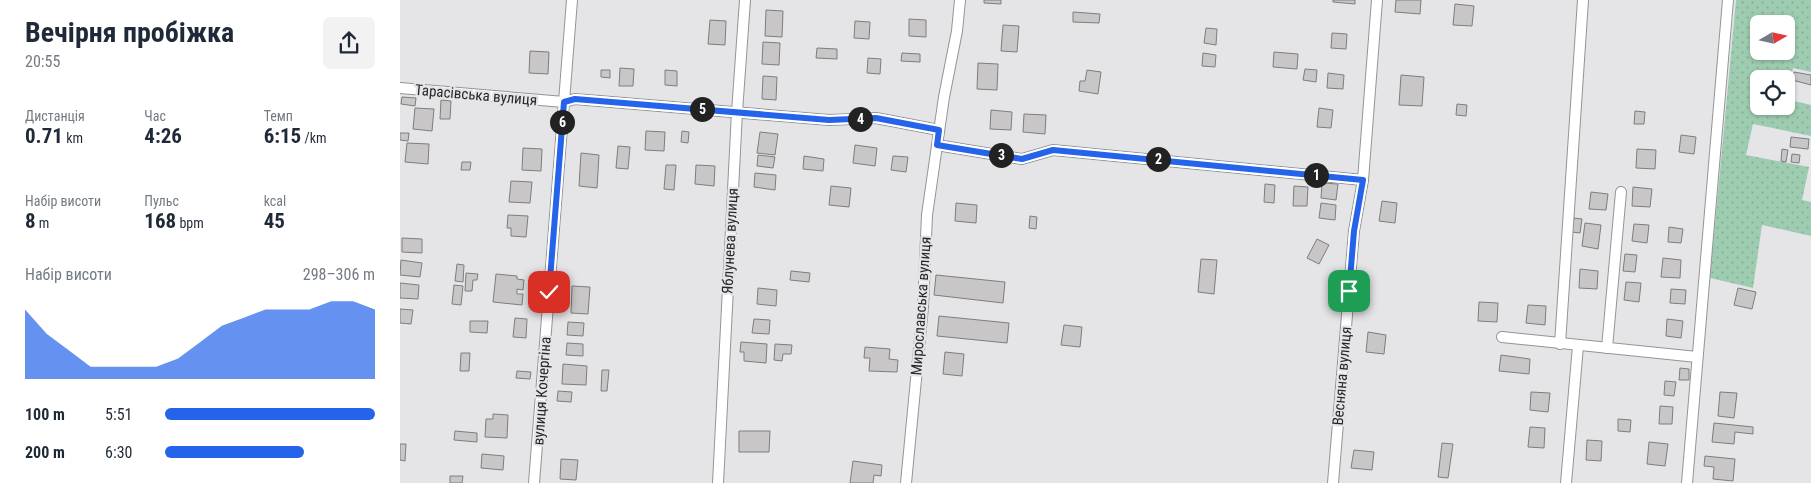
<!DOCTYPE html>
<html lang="uk">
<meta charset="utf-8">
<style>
:root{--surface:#fff;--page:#f2f2f3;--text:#1f2937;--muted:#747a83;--accent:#2563eb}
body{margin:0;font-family:"Roboto Condensed",sans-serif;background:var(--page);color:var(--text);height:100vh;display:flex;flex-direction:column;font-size:19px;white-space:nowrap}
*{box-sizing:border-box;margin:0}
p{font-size:16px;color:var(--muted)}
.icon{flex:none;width:28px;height:28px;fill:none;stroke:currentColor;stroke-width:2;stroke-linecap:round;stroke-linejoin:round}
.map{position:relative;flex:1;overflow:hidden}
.panel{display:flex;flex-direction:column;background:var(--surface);width:400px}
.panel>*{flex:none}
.needle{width:32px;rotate:81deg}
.buttons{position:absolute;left:1350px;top:15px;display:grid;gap:10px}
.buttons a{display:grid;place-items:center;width:45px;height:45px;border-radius:8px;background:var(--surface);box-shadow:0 1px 4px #0004;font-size:25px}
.pin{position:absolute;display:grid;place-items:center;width:42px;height:42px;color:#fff;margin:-21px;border-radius:10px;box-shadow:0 2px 8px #0006}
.km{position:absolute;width:25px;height:25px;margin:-12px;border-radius:50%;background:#222;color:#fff;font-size:14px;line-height:25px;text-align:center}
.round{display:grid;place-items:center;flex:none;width:52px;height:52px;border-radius:8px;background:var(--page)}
.head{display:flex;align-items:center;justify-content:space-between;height:85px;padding:0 25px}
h1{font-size:28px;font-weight:700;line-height:38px}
.stats{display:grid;grid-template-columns:repeat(3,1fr);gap:8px;height:85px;padding:5px 25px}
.stats div{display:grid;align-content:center}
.stats b{font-size:21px;font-weight:700}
.stats small{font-size:14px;font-weight:400}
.stats p{font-size:14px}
.chart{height:140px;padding:10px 25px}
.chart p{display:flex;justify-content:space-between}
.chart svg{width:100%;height:90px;margin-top:5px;fill:var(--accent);opacity:.7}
ul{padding:0 25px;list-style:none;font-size:16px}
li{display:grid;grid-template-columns:80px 60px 1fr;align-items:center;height:38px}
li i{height:12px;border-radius:6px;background:var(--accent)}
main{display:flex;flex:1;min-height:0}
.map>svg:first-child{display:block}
</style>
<main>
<section class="panel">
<div class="head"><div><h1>Вечірня пробіжка</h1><p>20:55</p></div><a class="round"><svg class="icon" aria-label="share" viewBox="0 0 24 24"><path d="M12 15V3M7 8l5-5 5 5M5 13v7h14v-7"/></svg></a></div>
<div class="stats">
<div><p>Дистанція</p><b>0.71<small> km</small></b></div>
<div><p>Час</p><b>4:26</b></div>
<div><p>Темп</p><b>6:15<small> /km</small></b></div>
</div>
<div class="stats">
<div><p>Набір висоти</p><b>8<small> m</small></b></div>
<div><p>Пульс</p><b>168<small> bpm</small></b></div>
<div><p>kcal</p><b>45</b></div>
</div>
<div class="chart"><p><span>Набір висоти</span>298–306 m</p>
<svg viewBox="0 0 160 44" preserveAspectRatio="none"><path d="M0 44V10L10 22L20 30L30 38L40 38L50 38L60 38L70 34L80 26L90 18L100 14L110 10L120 10L130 10L140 6L150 6L160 10V44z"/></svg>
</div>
<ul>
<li><b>100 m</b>5:51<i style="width:100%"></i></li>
<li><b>200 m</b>6:30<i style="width:66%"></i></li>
</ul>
</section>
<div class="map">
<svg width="1411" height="483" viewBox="0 0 1411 483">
<defs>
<pattern id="garden-dots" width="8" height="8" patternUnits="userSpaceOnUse" patternTransform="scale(1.25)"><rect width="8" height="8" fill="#9eccb1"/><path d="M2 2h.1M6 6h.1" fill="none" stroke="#88af98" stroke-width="1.8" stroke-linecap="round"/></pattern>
</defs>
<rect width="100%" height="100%" fill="#e5e5e8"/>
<!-- garden -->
<path fill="url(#garden-dots)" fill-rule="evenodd" d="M 1336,0 L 1411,0 L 1411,72 L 1393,68 L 1386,96 L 1386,79 L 1359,79 L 1359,106 L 1386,106 L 1386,99 L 1411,105 L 1411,136 L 1353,124 L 1346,155 L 1409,167 L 1402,200 L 1411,202 L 1411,236 L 1362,225 L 1353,288 L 1310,278 ZM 1359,24 L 1386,24 L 1386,51 L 1359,51 Z"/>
<!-- building -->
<g fill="#c8c6c7" stroke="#7e7d7e">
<polygon points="584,0 601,0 601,4 584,3"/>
<polygon points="933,0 955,0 955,4 933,2"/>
<polygon points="996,0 1021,0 1020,14 995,12"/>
<polygon points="1055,4 1074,6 1072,26 1053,25"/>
<polygon points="366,10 383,11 382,37 365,36"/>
<polygon points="673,12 700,14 699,23 673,22"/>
<polygon points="509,19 526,20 526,37 509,36"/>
<polygon points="310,20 326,21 325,45 308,44"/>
<polygon points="455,21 470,22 469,39 454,38"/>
<polygon points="603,25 619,26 617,52 601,51"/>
<polygon points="806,28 817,29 816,45 804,43"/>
<polygon points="932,33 947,34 946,49 931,48"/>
<polygon points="363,42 380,43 379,65 362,64"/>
<polygon points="417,48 437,49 437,59 416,58"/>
<polygon points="130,51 149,52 148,74 129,73"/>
<polygon points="874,52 898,54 897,69 873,67"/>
<polygon points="502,53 520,54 520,62 501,61"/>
<polygon points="803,53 816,55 815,67 802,66"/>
<polygon points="468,58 481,59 480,74 467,73"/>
<polygon points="578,63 598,64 597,90 577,89"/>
<polygon points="220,68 234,69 233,86 219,86"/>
<polygon points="905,69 917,70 916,82 903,80"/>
<polygon points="201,70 210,70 210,78 201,77"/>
<polygon points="265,70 277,71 277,86 265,85"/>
<polygon points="687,70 701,72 698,94 679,91 680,81 685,81"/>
<polygon points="1394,72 1411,75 1411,85 1392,80"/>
<polygon points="928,73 944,75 943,89 927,88"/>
<polygon points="1001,75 1024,77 1022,106 999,105"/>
<polygon points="363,76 377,77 376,100 362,99"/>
<polygon points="2,97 16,98 15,106 1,104"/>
<polygon points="41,100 51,101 50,119 40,119"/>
<polygon points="1057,104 1067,105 1066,116 1056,115"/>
<polygon points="15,108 34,109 32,131 13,129"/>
<polygon points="919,108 933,110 931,128 917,127"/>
<polygon points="591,110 612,112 611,130 590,129"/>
<polygon points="1235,111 1245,112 1244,124 1234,124"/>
<polygon points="624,114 646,115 645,134 623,132"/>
<polygon points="246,131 265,132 264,151 245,150"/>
<polygon points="282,131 289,132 288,143 281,142"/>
<polygon points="360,132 378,134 375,155 357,153"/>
<polygon points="0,133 9,133 8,141 0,140"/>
<polygon points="1281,135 1296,137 1294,154 1279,152"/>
<polygon points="1391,137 1409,139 1408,149 1390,147"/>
<polygon points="7,143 29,144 28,164 5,162"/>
<polygon points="455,145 477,148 475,166 453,163"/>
<polygon points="218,146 230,147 228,169 216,168"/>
<polygon points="123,148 142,149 141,171 122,170"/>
<polygon points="1237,149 1256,150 1255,169 1236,168"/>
<polygon points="1382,149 1388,150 1386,162 1381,161"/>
<polygon points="181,153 199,155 197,188 179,186"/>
<polygon points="1392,154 1400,155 1399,163 1391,162"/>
<polygon points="358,155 375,157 373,168 357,166"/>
<polygon points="404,156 424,159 423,171 403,169"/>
<polygon points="493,156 508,157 506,172 491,170"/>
<polygon points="62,162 71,162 70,170 61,170"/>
<polygon points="266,165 276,165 274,190 264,189"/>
<polygon points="296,165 315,166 314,186 295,184"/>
<polygon points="355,173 376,175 375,190 354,187"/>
<polygon points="111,181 132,182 130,203 109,202"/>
<polygon points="922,183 938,184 936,200 921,198"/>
<polygon points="865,184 875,185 874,203 864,202"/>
<polygon points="431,186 451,188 449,207 429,205"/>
<polygon points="894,186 908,187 907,206 893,206"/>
<polygon points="1233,187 1252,189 1250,207 1232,206"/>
<polygon points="1191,192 1208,194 1206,210 1189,209"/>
<polygon points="982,201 997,203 995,223 979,221"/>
<polygon points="556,203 577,205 576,223 555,221"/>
<polygon points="921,203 936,205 935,220 919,218"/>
<polygon points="108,215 128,216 126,237 111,236 111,228 107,228"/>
<polygon points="630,216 637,217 636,229 629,228"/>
<polygon points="1174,218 1182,219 1180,233 1172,232"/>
<polygon points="1185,223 1201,225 1198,249 1182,246"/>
<polygon points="1234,224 1249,225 1247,243 1232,241"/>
<polygon points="1269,227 1283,229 1281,243 1268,242"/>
<polygon points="2,238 22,239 22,253 2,252"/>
<polygon points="917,239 929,245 919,264 907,258"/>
<polygon points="1225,254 1237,255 1235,272 1223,271"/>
<polygon points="1263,258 1281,260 1280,278 1261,277"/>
<polygon points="801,259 817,260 814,294 798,292"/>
<polygon points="1,260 22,263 20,277 0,275"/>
<polygon points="57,264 64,265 63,282 55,281"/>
<polygon points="1180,269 1198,271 1197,289 1179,288"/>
<polygon points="391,271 410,273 409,282 390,280"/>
<polygon points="66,273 78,274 77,280 73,280 72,291 65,291"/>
<polygon points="96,274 117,276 117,279 124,280 123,290 117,289 117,294 123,294 122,305 93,302"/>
<polygon points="536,275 605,282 603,303 534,295"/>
<polygon points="1226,282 1241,283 1239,302 1224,300"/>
<polygon points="0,283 19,285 18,299 0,298"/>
<polygon points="54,285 63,286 61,305 52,304"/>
<polygon points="172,286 190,287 188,314 171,313"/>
<polygon points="358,288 377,290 376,306 357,304"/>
<polygon points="1338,288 1356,292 1352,309 1334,305"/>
<polygon points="1271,289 1286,290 1285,304 1270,303"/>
<polygon points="1079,302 1098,303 1097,322 1078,321"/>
<polygon points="1128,305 1146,306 1145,325 1126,323"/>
<polygon points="0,309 13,310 11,324 0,323"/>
<polygon points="539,316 609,323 607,343 537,336"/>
<polygon points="115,318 127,319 126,338 113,337"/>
<polygon points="354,319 370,320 369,334 352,333"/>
<polygon points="1267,319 1283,321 1281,338 1266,336"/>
<polygon points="70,321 88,321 87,333 70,332"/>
<polygon points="168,322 184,323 183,336 167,335"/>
<polygon points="664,325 682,327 680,347 661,345"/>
<polygon points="968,332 986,335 984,354 966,352"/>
<polygon points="341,342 367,344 366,363 344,361 344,352 340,352"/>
<polygon points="167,343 183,344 183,356 166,355"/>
<polygon points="375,344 392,345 391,354 383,354 382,361 374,360"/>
<polygon points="465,347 490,349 489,359 498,360 497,372 469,371 470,358 464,358"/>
<polygon points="545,352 564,354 562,376 543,374"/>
<polygon points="61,353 70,353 69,371 60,371"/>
<polygon points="1101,355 1130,359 1129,374 1099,371"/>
<polygon points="163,364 187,366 186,385 162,384"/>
<polygon points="1280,368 1289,369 1289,380 1279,380"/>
<polygon points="202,370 209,370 207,391 201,391"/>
<polygon points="117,371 131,372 130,379 116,378"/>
<polygon points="1265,381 1276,382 1274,396 1264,395"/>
<polygon points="158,391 172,392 171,402 157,401"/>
<polygon points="1131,392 1150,393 1148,412 1130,410"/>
<polygon points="1320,392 1337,393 1334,418 1318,416"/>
<polygon points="1260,406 1273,407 1272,424 1259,424"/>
<polygon points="93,414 108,415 107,438 85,437 86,419 93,419"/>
<polygon points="1218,419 1231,420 1230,432 1218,431"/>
<polygon points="1314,423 1353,427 1353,434 1335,432 1334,444 1312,442"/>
<polygon points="1130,427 1145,428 1144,448 1128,447"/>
<polygon points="55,431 77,433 77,442 54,440"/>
<polygon points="339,431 370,431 369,452 339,452"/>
<polygon points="1187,440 1202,441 1201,461 1186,460"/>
<polygon points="1249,442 1268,444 1265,466 1247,464"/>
<polygon points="1042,443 1053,444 1048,478 1038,477"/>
<polygon points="0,444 6,444 5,461 0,460"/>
<polygon points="954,450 974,452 972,470 951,468"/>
<polygon points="82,454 104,456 103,470 81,468"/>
<polygon points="1305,456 1335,459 1333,481 1313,479 1314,467 1304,466"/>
<polygon points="161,459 178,460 176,480 160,479"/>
<polygon points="453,461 482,465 481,476 474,475 473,483 450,483"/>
<polygon points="50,476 63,476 62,483 50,483"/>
</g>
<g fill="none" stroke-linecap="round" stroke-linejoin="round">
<defs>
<g id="street">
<polyline points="0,88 164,102 175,99 429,120 476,118 539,130"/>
<polyline points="537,145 622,159 653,150 963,180"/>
<polyline points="1102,337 1297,357"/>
<polyline points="1160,344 1183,0"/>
<polyline points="1207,348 1221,192"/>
<polyline points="134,483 172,0"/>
<polyline points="318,483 337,112 345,0"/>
<polyline points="506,483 523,307 527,215 544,97 557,31 560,0"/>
<polyline points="933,483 954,231 963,180 977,0"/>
<polyline points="1166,483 1178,346"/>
<polyline points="1287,483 1328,0"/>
</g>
</defs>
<!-- street casing -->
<use href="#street" stroke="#939496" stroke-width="12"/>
<!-- street -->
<use href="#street" stroke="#fff" stroke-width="10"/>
</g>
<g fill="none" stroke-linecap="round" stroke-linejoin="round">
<defs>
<polyline id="route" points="149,292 164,102 175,99 429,120 476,118 539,130 537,145 622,159 653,150 963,180 954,231 949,291"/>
</defs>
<!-- route casing -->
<use href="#route" stroke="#fff" stroke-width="10"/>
<!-- route -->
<use href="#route" stroke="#2563eb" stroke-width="6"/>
</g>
<g text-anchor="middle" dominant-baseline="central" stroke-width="4.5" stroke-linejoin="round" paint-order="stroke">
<!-- street labels -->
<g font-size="15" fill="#272728" stroke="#e5e5e8">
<text transform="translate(76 95) rotate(5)">Тарасівська вулиця</text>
<text transform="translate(330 241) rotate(-87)">Яблунева вулиця</text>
<text transform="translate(521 306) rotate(-86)">Мирославська вулиця</text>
<text transform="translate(942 376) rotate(-85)">Весняна вулиця</text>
<text transform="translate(142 391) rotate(-86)">вулиця Кочергіна</text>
</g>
</g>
</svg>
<div class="buttons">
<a><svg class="needle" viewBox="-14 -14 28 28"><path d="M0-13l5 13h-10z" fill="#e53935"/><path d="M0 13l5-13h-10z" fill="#747a83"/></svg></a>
<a><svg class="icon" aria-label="locate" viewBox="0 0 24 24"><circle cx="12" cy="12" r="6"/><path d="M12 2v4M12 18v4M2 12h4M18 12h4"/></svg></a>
</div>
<div class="pin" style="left:949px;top:291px;background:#1e9e55"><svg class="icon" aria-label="arrive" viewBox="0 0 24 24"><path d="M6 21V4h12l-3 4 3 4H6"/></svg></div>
<div class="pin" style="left:149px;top:292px;background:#d93025"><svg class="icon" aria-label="check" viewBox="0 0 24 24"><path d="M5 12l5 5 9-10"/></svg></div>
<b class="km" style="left:916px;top:175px">1</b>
<b class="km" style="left:758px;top:159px">2</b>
<b class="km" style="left:601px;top:155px">3</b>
<b class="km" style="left:460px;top:119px">4</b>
<b class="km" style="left:302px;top:109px">5</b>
<b class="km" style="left:162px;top:122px">6</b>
</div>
</main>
